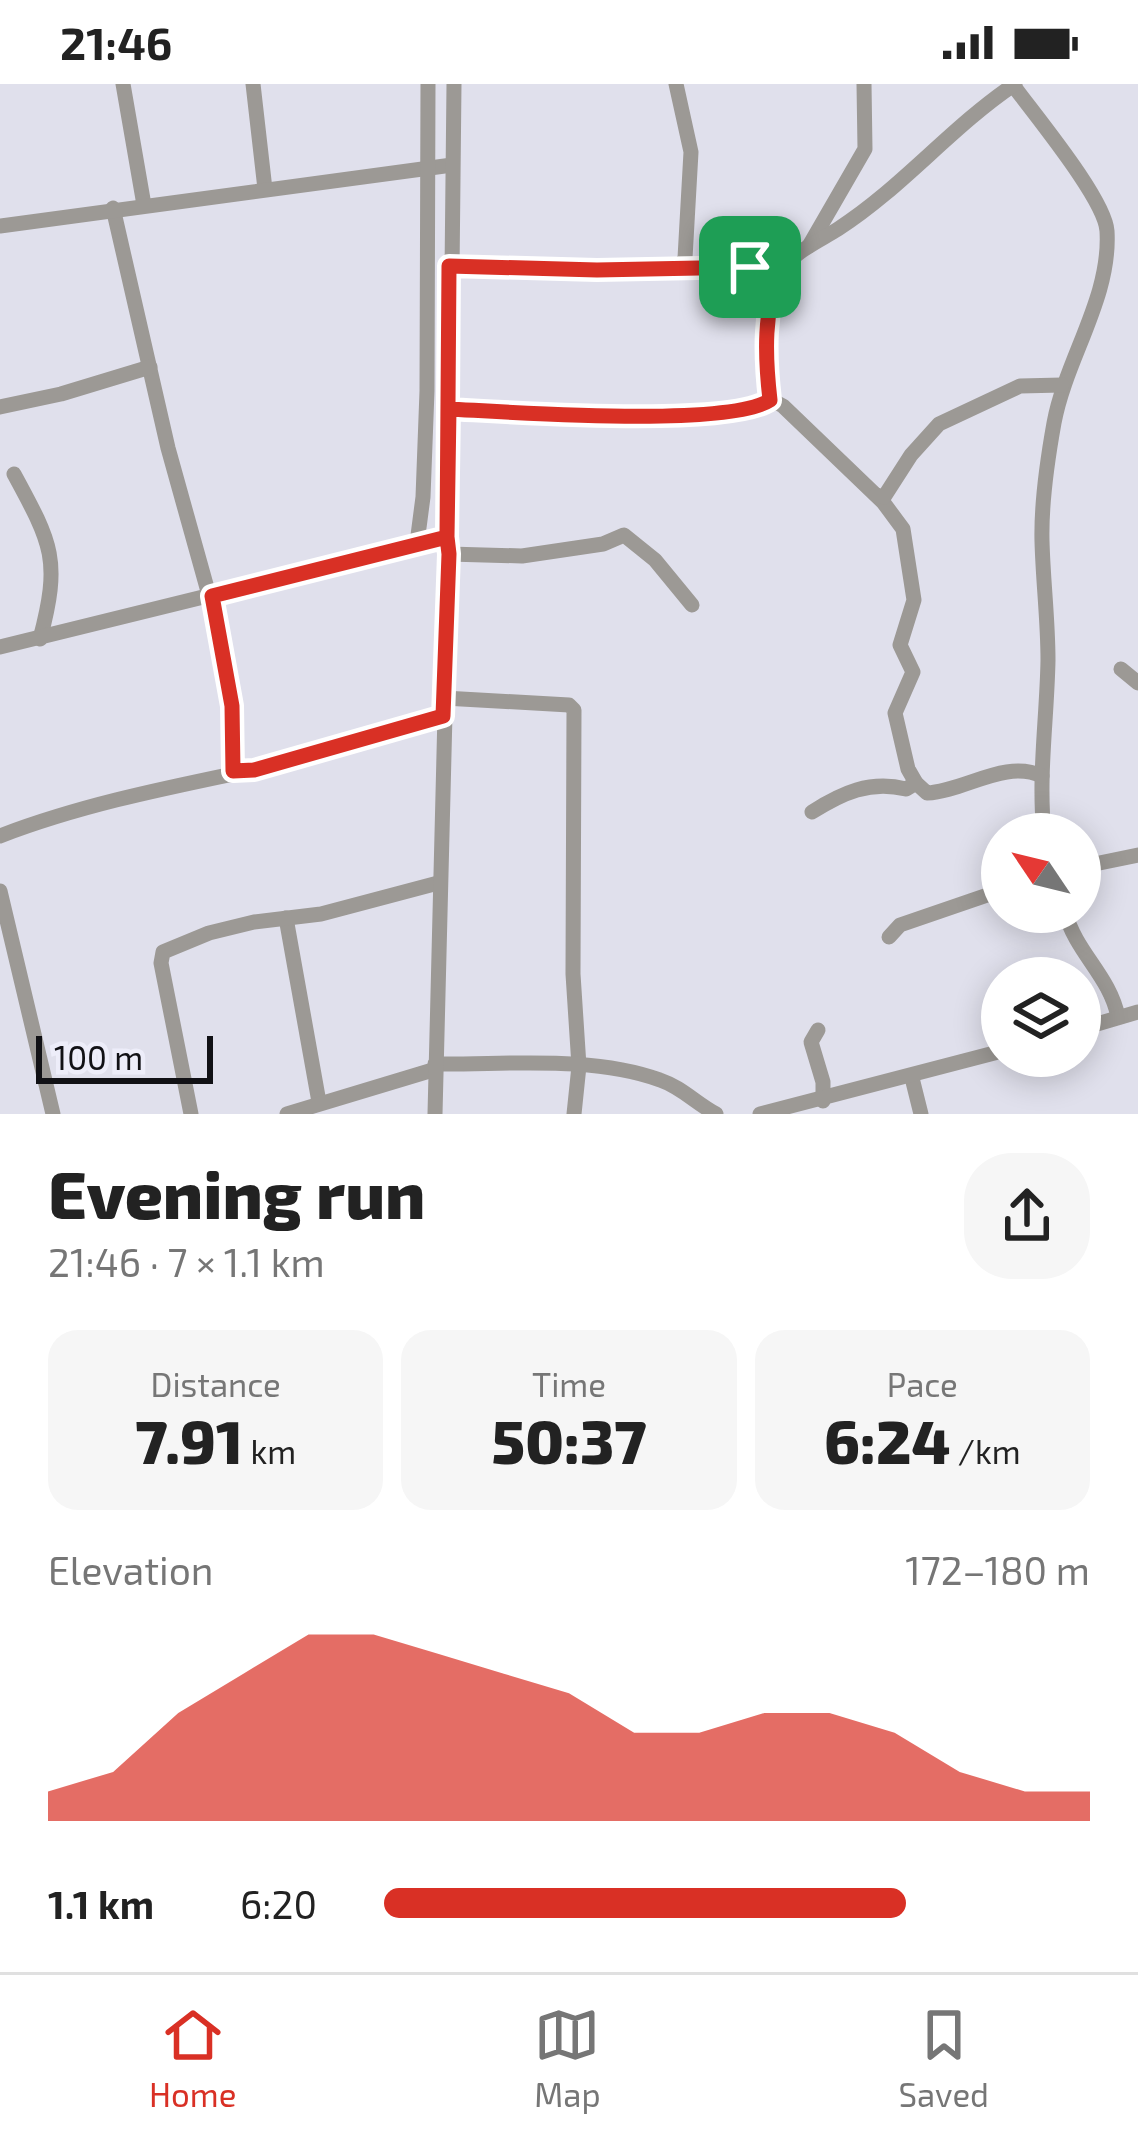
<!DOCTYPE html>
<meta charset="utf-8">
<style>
:root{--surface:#fff;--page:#f6f6f6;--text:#222;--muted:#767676;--line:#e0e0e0;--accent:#d93025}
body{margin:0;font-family:"Exo 2",sans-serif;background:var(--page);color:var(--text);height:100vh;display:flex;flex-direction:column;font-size:45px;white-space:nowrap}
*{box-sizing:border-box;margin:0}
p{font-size:39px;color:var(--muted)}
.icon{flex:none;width:66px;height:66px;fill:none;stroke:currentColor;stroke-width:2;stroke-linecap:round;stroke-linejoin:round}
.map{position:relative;height:1030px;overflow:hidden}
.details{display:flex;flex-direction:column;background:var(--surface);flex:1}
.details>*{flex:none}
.needle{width:78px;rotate:305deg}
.tools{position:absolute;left:981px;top:729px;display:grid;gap:24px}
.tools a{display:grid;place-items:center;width:120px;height:120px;border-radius:50%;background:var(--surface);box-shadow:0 6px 30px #0003;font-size:60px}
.scale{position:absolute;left:36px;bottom:30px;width:177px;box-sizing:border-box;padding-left:12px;border:6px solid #111115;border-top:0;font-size:33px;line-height:42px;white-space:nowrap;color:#111115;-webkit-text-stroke:9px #ededf9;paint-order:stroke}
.pin{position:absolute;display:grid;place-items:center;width:102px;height:102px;color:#fff;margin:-51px;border-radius:24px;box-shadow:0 6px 18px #0006}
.round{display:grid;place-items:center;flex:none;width:126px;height:126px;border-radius:48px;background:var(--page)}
.headline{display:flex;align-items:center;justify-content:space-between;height:204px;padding:0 48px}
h1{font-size:66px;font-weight:800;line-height:90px}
.figures{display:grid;grid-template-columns:repeat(3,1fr);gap:18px;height:204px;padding:12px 48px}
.figures div{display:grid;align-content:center;border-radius:30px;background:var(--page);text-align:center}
.figures b{font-size:60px;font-weight:800}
.figures small{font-size:33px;font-weight:400}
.figures p{font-size:33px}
.chart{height:336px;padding:24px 48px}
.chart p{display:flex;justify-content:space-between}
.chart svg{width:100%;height:216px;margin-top:12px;fill:var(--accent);opacity:.7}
ul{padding:0 48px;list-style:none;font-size:39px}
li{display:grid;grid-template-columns:192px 144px 1fr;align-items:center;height:90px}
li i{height:30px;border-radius:15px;background:var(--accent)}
.status{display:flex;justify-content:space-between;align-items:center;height:84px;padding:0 60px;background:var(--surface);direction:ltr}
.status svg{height:33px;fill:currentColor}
.menu{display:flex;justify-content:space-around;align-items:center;height:168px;border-top:3px solid var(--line);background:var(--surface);font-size:33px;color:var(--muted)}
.menu a{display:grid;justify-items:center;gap:6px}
.menu .on{color:var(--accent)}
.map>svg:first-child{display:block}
</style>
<div class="status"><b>21:46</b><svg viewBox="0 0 49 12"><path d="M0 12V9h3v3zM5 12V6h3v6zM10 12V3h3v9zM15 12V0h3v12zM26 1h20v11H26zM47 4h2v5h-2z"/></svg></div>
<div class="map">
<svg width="1138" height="1030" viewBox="0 0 1138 1030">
<rect width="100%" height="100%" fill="#e0e0ec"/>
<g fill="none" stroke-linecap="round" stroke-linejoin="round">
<!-- minor -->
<g stroke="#9c9995" stroke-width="15">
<polyline points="123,0 144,121"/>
<polyline points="253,0 265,105"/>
<polyline points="676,0 691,68 685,174 678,185"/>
<path d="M 1013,1 C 1034,30 1105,115 1107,147 C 1111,214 1066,274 1054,339 C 1047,378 1041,418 1042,457 C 1043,497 1048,536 1048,576 C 1047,634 1038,692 1044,750"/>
<polyline points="113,124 168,364 224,565 232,622 233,687"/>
<polyline points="0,142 452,81"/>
<polyline points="809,162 865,65 864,0"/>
<polyline points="449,183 781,185"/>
<path d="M 770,315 C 765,278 759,223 780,189 C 791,169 819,157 838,145 C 903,103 951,43 1015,0"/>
<polyline points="0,323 61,310 150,283"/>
<path d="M 449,325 C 509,328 729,344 770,315 L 783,322 L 883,418 L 903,445 L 914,516 L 900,561 L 913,588 L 895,629 L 908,685 L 916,699"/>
<path d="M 14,390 C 52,460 61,476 40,555"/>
<polyline points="876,411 884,413 911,371 939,340 1020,302 1062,301"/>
<polyline points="417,459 423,413 427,307 428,0"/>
<polyline points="449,470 522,472 603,460 624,451 655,476 692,521"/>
<polyline points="0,563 447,453"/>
<polyline points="1121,585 1138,599"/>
<polyline points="444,614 569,621 574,626 573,890 579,982 574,1030"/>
<path d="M 812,728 C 842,709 870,696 906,705 L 916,699 L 927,709 C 965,707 1005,675 1042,692"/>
<path d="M 0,752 C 83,720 171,703 257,685 C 320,672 381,649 443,632"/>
<polyline points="1080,783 1138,771"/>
<polyline points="0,807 53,1030"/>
<path d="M 1065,828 C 1076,869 1110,892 1118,933"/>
<polyline points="286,834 319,1018"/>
<polyline points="889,853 900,841 1002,806"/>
<polyline points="1080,945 1138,928"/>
<polyline points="818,946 811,958 823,998 823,1017"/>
<path d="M 435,980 C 507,981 591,971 660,996 C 681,1003 697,1020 716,1030"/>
<polyline points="912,994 921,1030"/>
<polyline points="191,1030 161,879 163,868 209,849 254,838 321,830 438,799"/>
<polyline points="287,1030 436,985"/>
<polyline points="435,1030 449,470 454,0"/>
<polyline points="760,1030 1002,967"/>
</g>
</g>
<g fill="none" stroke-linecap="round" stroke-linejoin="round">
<defs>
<path id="route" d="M 750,183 L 597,186 L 449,182 L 447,453 L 449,470 L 443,632 L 254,686 L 233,687 L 232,622 L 212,512 L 447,453 L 449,325 C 510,328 728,344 770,316 C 765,273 763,225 781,185 L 750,183"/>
</defs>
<!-- route casing -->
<use href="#route" stroke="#fff" stroke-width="24"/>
<!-- route -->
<use href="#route" stroke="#d93025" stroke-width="15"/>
</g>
</svg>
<div class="tools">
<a><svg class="needle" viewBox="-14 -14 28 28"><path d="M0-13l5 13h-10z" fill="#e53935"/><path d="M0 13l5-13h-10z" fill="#767676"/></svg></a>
<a><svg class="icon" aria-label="layers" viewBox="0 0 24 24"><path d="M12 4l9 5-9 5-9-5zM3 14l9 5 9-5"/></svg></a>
</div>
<div class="scale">100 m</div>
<div class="pin" style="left:750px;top:183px;background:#1e9e55"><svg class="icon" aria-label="arrive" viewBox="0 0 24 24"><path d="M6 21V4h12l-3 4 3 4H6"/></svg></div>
</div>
<section class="details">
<div class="headline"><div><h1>Evening run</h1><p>21:46 · 7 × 1.1 km</p></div><a class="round"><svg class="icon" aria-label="share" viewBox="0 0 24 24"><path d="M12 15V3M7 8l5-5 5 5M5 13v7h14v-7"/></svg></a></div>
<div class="figures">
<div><p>Distance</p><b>7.91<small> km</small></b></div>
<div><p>Time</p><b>50:37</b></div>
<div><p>Pace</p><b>6:24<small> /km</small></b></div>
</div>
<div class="chart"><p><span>Elevation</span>172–180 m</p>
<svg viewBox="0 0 160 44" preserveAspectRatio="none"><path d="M0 44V38L10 34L20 22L30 14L40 6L50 6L60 10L70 14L80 18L90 26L100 26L110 22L120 22L130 26L140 34L150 38L160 38V44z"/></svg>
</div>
<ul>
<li><b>1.1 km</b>6:20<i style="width:74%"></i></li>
</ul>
</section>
<nav class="menu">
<a class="on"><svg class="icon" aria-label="home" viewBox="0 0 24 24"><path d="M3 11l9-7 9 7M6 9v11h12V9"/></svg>Home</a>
<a><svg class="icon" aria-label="map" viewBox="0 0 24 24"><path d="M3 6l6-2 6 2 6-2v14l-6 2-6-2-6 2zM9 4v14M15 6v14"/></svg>Map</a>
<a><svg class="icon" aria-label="saved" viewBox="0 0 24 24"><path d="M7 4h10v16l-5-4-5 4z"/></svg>Saved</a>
</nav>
